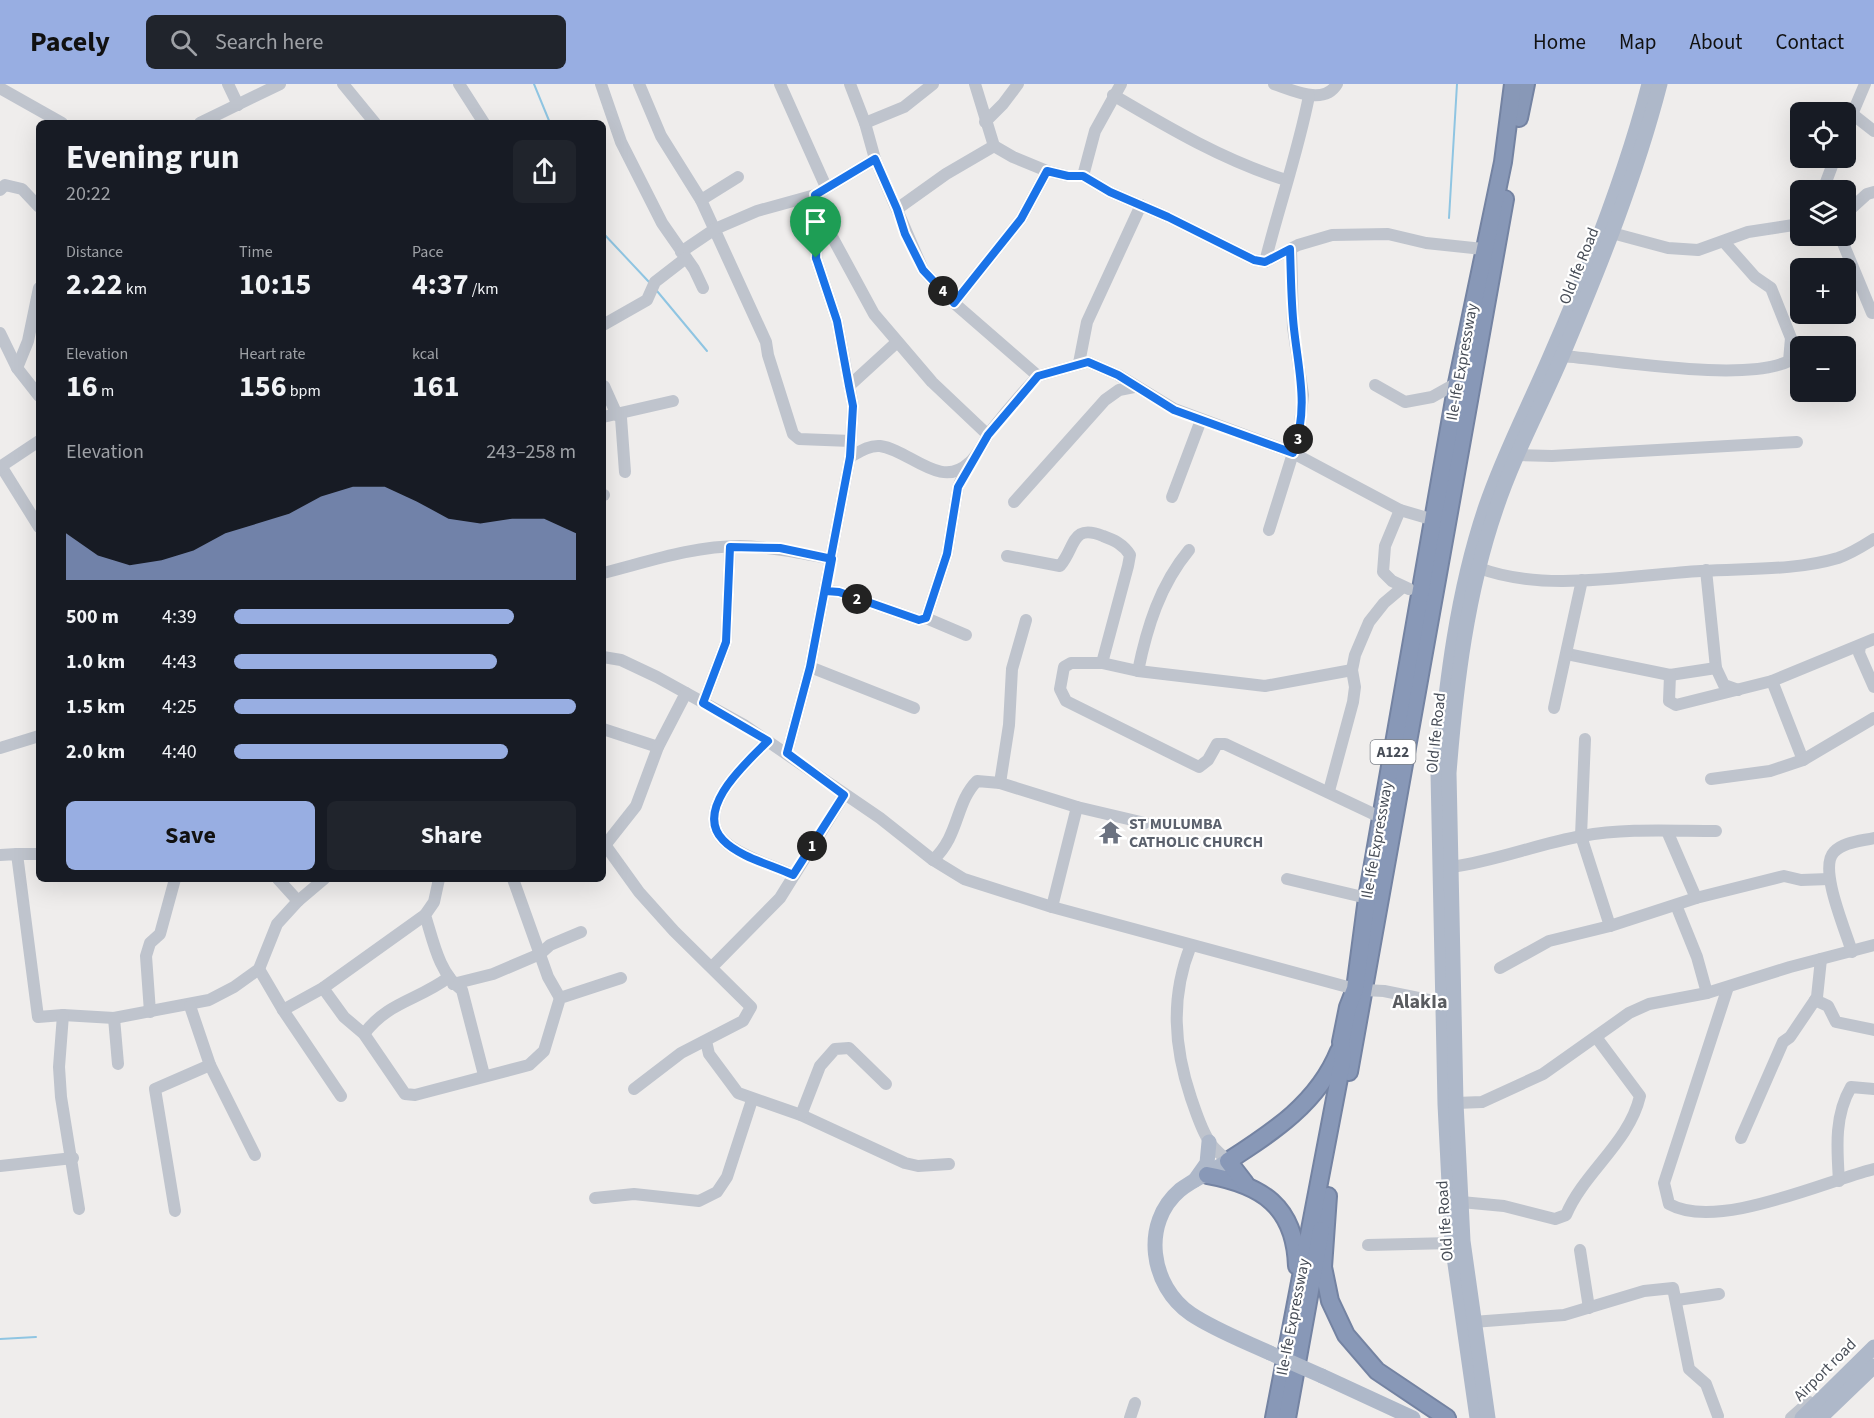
<!DOCTYPE html>
<meta charset="utf-8">
<style>
:root{--surface:#171b24;--page:#20242c;--text:#f1f3f6;--muted:#9ea1a6;--accent:#98aee2}
body{margin:0;font-family:"Source Sans 3",sans-serif;background:var(--page);color:var(--text);height:100vh;display:flex;flex-direction:column;font-size:22px;white-space:nowrap}
*{box-sizing:border-box;margin:0}
p{font-size:20px;color:var(--muted)}
.icon{flex:none;width:33px;height:33px;fill:none;stroke:currentColor;stroke-width:2;stroke-linecap:round;stroke-linejoin:round}
.map{position:relative;flex:1;overflow:hidden}
.side{position:absolute;left:36px;top:36px;width:570px;height:762px;display:flex;flex-direction:column;background:var(--surface);border-radius:9px;box-shadow:0 6px 24px #0002}
.side>*{flex:none}
.tools{position:absolute;left:1790px;top:18px;display:grid;gap:12px}
.tools a{display:grid;place-items:center;width:66px;height:66px;border-radius:9px;background:var(--surface);box-shadow:0 6px 24px #0002;font-size:30px}
.pin{position:absolute;display:grid;place-items:center;width:51px;height:51px;color:#fff;margin:-62px -26px;border-radius:50% 50% 50% 0;rotate:-45deg;box-shadow:0 0 6px #0007}
.pin .icon{rotate:45deg}
.km{position:absolute;width:30px;height:30px;margin:-15px;border-radius:50%;background:#222;color:#fff;font-size:16px;line-height:30px;text-align:center}
.round{display:grid;place-items:center;flex:none;width:63px;height:63px;border-radius:9px;background:var(--page)}
.head{display:flex;align-items:center;justify-content:space-between;height:102px;padding:0 30px}
h1{font-size:33px;font-weight:700;line-height:45px}
.stats{display:grid;grid-template-columns:repeat(3,1fr);gap:9px;height:102px;padding:6px 30px}
.stats div{display:grid;align-content:center}
.stats b{font-size:30px;font-weight:700}
.stats small{font-size:16px;font-weight:400}
.stats p{font-size:16px}
.chart{height:168px;padding:12px 30px}
.chart p{display:flex;justify-content:space-between}
.chart svg{width:100%;height:108px;margin-top:6px;fill:var(--accent);opacity:.7}
.button{display:flex;gap:12px;margin-top:auto;padding:12px 30px}
.button a{flex:1;height:69px;border-radius:9px;background:var(--accent);color:#111;font-size:24px;font-weight:700;line-height:69px;text-align:center}
.button a+a{background:var(--page);color:var(--text)}
ul{padding:0 30px;list-style:none;font-size:20px}
li{display:grid;grid-template-columns:96px 72px 1fr;align-items:center;height:45px}
li i{height:15px;border-radius:8px;background:var(--accent)}
header{display:flex;align-items:center;gap:36px;box-sizing:border-box;height:84px;padding:0 30px;background:var(--accent);color:#111}
header strong{font-size:28px}
nav{display:flex;gap:33px;margin-inline-start:auto;font-size:21px}
.search{width:420px;height:54px;background:var(--page);display:flex;align-items:center;gap:15px;box-sizing:border-box;padding:0 21px;border-radius:9px;color:var(--muted);font-size:22px}
.map>svg:first-child{display:block}
</style>
<header>
<strong>Pacely</strong>
<div class="search"><svg class="icon" aria-label="search" viewBox="0 0 24 24"><circle cx="10" cy="10" r="6"/><path d="M15 15l6 6"/></svg>Search here</div>
<nav><a>Home</a><a>Map</a><a>About</a><a>Contact</a></nav>
</header>
<div class="map">
<svg width="1874" height="1334" viewBox="0 0 1874 1334">
<rect width="100%" height="100%" fill="#efedec"/>
<g fill="none" stroke-linecap="round" stroke-linejoin="round">
<!-- stream -->
<g stroke="#8fc5e2" stroke-width="2">
<polyline points="534,0 550,39"/>
<polyline points="1449,134 1457,0"/>
<polyline points="603,149 649,198"/>
<polyline points="657,207 707,267"/>
<polyline points="0,1255 36,1253"/>
</g>
<defs>
<g id="highway">
<polyline points="1519,34 1526,0"/>
<polyline points="1349,988 1505,115"/>
<path d="M 1207,1091 C 1262,1101 1295,1122 1297,1182"/>
<path d="M 1245,1099 L 1228,1077 C 1273,1048 1318,1019 1339,967"/>
<polyline points="1328,1112 1323,1183 1330,1217 1346,1251 1377,1287 1447,1334"/>
<polyline points="1274,1334 1343,973 1341,958 1348,923 1355,905 1367,814 1457,299 1503,78 1513,0"/>
<polyline points="1287,1334 1321,1146"/>
</g>
</defs>
<!-- highway casing -->
<use href="#highway" stroke="#7483a2" stroke-width="20"/>
<!-- minor -->
<g stroke="#bfc4cd" stroke-width="12">
<polyline points="228,0 238,21"/>
<polyline points="343,0 375,39"/>
<polyline points="459,0 484,39"/>
<polyline points="601,0 621,58 662,139 694,185 703,204"/>
<polyline points="639,0 661,52 701,116 766,258 768,271 793,350 799,355 851,357"/>
<polyline points="780,0 826,103"/>
<polyline points="850,0 865,39 875,75 923,186 954,219 1038,292 1088,278 1118,291 1174,325 1293,369 1400,426 1434,436"/>
<polyline points="975,0 994,62 1013,73 1047,87 1068,92 1083,92 1110,108 1168,133 1254,176 1265,178 1298,161 1332,151 1388,150 1426,159 1483,165"/>
<path d="M 1274,0 C 1292,6 1324,22 1337,0"/>
<polyline points="0,4 62,39"/>
<path d="M 1113,11 C 1169,44 1223,76 1286,96"/>
<polyline points="1851,29 1874,47"/>
<polyline points="985,38 1003,20 1018,0"/>
<polyline points="200,39 280,0"/>
<polyline points="865,39 904,23 933,0"/>
<polyline points="1845,47 1865,0"/>
<polyline points="1083,92 1095,47 1121,0"/>
<polyline points="0,106 5,101 22,105 39,123"/>
<polyline points="1823,106 1835,74"/>
<polyline points="815,111 823,136 874,230 932,298 988,351"/>
<polyline points="701,116 738,93"/>
<polyline points="897,125 946,90 994,62"/>
<polyline points="1845,130 1867,110 1874,108"/>
<polyline points="1612,149 1668,164 1698,166 1748,148 1800,140"/>
<polyline points="1840,152 1872,229"/>
<polyline points="681,168 715,145 757,127 815,111 875,75"/>
<path d="M 1265,178 C 1279,122 1298,68 1309,12"/>
<polyline points="954,219 1021,135 1047,87"/>
<polyline points="603,241 647,216 655,198 686,174"/>
<polyline points="0,249 17,284 39,312"/>
<path d="M 1562,272 C 1615,276 1744,299 1789,277 L 1791,254 L 1771,204 L 1755,193 L 1724,158"/>
<polyline points="1079,279 1087,238 1141,121"/>
<polyline points="17,284 28,257 39,204"/>
<polyline points="1375,301 1405,318 1432,313 1457,299"/>
<polyline points="604,302 617,331 621,334 625,388"/>
<polyline points="849,302 896,259"/>
<polyline points="603,333 673,317"/>
<polyline points="1517,371 1552,372 1797,358"/>
<path d="M 850,373 C 859,368 869,361 880,362 C 910,366 940,406 969,379 C 978,372 983,358 990,348 C 1005,329 1021,310 1038,292"/>
<polyline points="1,382 39,443"/>
<polyline points="0,383 39,357"/>
<polyline points="603,411 604,411"/>
<polyline points="1172,413 1201,336"/>
<polyline points="1014,418 1105,316 1119,306 1134,303"/>
<polyline points="1400,426 1385,462 1383,488 1392,497 1409,505"/>
<polyline points="1269,446 1299,350 1303,311 1293,243 1291,165"/>
<path d="M 1007,472 L 1060,482 C 1076,463 1071,439 1103,452 C 1114,456 1123,460 1130,471 L 1128,482 L 1102,579"/>
<path d="M 1479,484 C 1545,509 1631,491 1701,487 C 1746,484 1794,487 1838,474 C 1850,470 1863,462 1874,455"/>
<polyline points="1706,486 1716,584 1724,601 1738,606"/>
<path d="M 603,489 C 647,478 693,462 740,462 C 771,463 801,469 832,475"/>
<polyline points="826,507 839,508 919,536 926,534 966,551"/>
<polyline points="926,534 947,470 958,403 969,379"/>
<polyline points="1860,562 1859,569 1874,603"/>
<polyline points="1567,570 1670,591 1716,584"/>
<polyline points="603,573 621,576 657,593 744,641 880,734 933,776 964,795 1052,823 1355,905"/>
<polyline points="810,583 914,624"/>
<polyline points="1352,586 1265,602 1138,587 1102,579 1071,579 1064,583 1060,605 1066,617 1199,683 1208,676 1217,660 1225,660 1382,734"/>
<path d="M 1138,587 C 1147,543 1160,501 1189,466"/>
<polyline points="1670,591 1669,617 1676,621 1772,597 1874,555"/>
<polyline points="1772,597 1803,676"/>
<polyline points="703,619 726,558 730,463"/>
<polyline points="1554,624 1582,496"/>
<polyline points="603,645 658,663"/>
<polyline points="1585,655 1581,752 1610,842"/>
<path d="M 768,657 C 747,678 693,725 723,756 C 737,771 774,782 793,791"/>
<polyline points="0,664 39,652"/>
<polyline points="787,669 810,583 850,373 853,322 837,237 816,174 817,149 823,136"/>
<polyline points="1711,695 1770,687 1803,676 1874,634"/>
<polyline points="1000,699 1009,641 1012,585 1026,536"/>
<polyline points="1329,707 1353,618 1355,603 1352,586 1355,571 1369,538 1384,519 1403,503"/>
<polyline points="1667,747 1696,814"/>
<polyline points="603,758 639,808 674,847 751,923 743,937 681,969 634,1005"/>
<polyline points="606,760 636,722 658,663 686,609"/>
<polyline points="17,770 39,770"/>
<polyline points="0,771 17,770 38,933 63,931 114,934 209,916 234,903 259,885 277,840 298,817 324,795"/>
<path d="M 933,776 C 960,751 955,719 977,697 L 1000,699 L 1077,723 L 1145,739"/>
<path d="M 1451,783 C 1496,777 1537,760 1582,752 C 1625,744 1672,747 1716,747"/>
<polyline points="278,795 298,817"/>
<path d="M 439,795 L 434,818 L 425,831 C 433,856 439,890 462,906 L 484,991"/>
<polyline points="513,795 548,893 560,914"/>
<polyline points="1287,795 1367,814"/>
<polyline points="1676,821 1697,873 1707,909"/>
<polyline points="1052,823 1077,723"/>
<path d="M 1191,861 C 1170,913 1174,963 1191,1014 C 1196,1028 1201,1045 1209,1057 C 1213,1065 1222,1071 1228,1077"/>
<path d="M 1852,868 C 1846,847 1818,784 1834,768 C 1843,758 1861,757 1874,754"/>
<polyline points="712,883 780,814 844,711"/>
<polyline points="1500,884 1549,857 1610,842 1696,814 1784,792 1801,796 1829,795"/>
<polyline points="259,885 283,926 341,1012"/>
<polyline points="453,900 493,890 540,870 550,861 581,848"/>
<path d="M 1728,903 L 1664,1099 L 1669,1120 C 1717,1147 1822,1098 1874,1085"/>
<polyline points="323,904 344,933 364,950 405,1010 415,1011 529,981 544,967 560,914 621,894"/>
<polyline points="1364,906 1384,907 1443,919"/>
<polyline points="1815,916 1828,922 1836,938 1874,946"/>
<polyline points="190,922 210,981 255,1071"/>
<polyline points="283,926 323,904 425,831"/>
<polyline points="150,928 146,872 150,859 160,850 175,795"/>
<polyline points="63,931 59,983 61,1013 79,1125"/>
<polyline points="114,934 118,980"/>
<path d="M 364,950 C 387,918 419,916 449,893"/>
<polyline points="706,957 709,970 738,1009 801,1031 905,1079 918,1082 949,1080"/>
<polyline points="1456,1019 1482,1018 1543,990 1629,929 1649,920 1707,909 1790,883 1874,861"/>
<polyline points="801,1031 820,982 835,965 849,964 886,1000"/>
<polyline points="1741,1054 1783,958 1790,953 1817,913 1821,875"/>
<polyline points="0,1082 73,1074"/>
<path d="M 1839,1097 C 1837,1065 1834,1032 1851,1003 L 1874,1005"/>
<polyline points="595,1114 634,1110 699,1117 717,1108 727,1093 752,1016"/>
<path d="M 1461,1118 L 1504,1122 L 1555,1135 L 1566,1131 C 1584,1088 1629,1059 1640,1012 L 1596,953"/>
<polyline points="175,1127 155,1005 210,981"/>
<polyline points="1368,1161 1452,1159"/>
<polyline points="1580,1166 1589,1224"/>
<polyline points="1677,1216 1719,1210"/>
<polyline points="1473,1238 1564,1231 1644,1207 1673,1204 1689,1285 1706,1300 1718,1332"/>
<polyline points="1130,1334 1135,1319"/>
<polyline points="1791,1334 1809,1318"/>
</g>
<!-- major -->
<g stroke="#aeb8c9" stroke-width="15">
<path d="M 1228,1077 C 1213,1087 1194,1095 1180,1106 C 1141,1139 1150,1202 1191,1230 C 1215,1246 1244,1257 1270,1269"/>
<polyline points="1195,1096 1207,1079 1209,1058"/>
<polyline points="1322,1292 1413,1334"/>
<path d="M 1477,1334 L 1452,1159 L 1445,1020 L 1438,689 C 1446,600 1457,507 1486,422 C 1504,369 1530,320 1552,268 C 1590,181 1625,92 1649,0"/>
<path d="M 1488,1334 L 1463,1157 L 1456,1019 L 1449,689 C 1456,600 1467,509 1496,425 C 1514,371 1541,322 1563,270 C 1600,182 1636,93 1660,0"/>
<polyline points="1802,1334 1874,1263"/>
<polyline points="1820,1334 1874,1282"/>
</g>
<!-- highway -->
<use href="#highway" stroke="#8898b7" stroke-width="16"/>
<!-- major-bridge -->
<polyline stroke="#aeb8c9" stroke-width="15" points="1270,1269 1322,1292"/>
</g>
<g fill="none" stroke-linecap="round" stroke-linejoin="round">
<defs>
<path id="route" d="M 816,174 L 837,237 L 849,302 L 853,322 L 850,373 L 810,583 L 787,669 L 844,711 L 793,791 C 772,781 739,773 723,756 C 693,725 747,678 768,657 L 703,619 L 726,558 L 730,463 L 780,464 L 832,475 L 826,507 L 839,508 L 919,536 L 926,534 L 947,470 L 958,403 L 988,351 L 1038,292 L 1088,278 L 1118,291 L 1174,326 L 1293,369 C 1309,324 1299,290 1294,245 C 1291,218 1291,191 1290,165 L 1265,178 L 1254,176 L 1168,133 L 1110,108 L 1083,92 L 1068,92 L 1047,87 L 1021,135 L 954,219 L 923,186 L 905,150 L 897,125 L 875,75 L 815,111 L 823,136 L 817,149 L 816,174"/>
</defs>
<!-- route casing -->
<use href="#route" stroke="#fff" stroke-width="12"/>
<!-- route -->
<use href="#route" stroke="#1a73e8" stroke-width="8"/>
</g>
<!-- icons -->
<defs>
<symbol id="temple-bare" viewBox="-9 -9 18 18"><path d="M0-6L5-2H3V0L6.5 2.5H4V6H1.5V3h-3V6H-4V2.5H-6.5L-3 0V-2H-5Z" fill="#6b7280" stroke="#fff" stroke-width="2.5" paint-order="stroke"/></symbol>
</defs>
<g fill-rule="evenodd">
<use href="#temple-bare" x="1094" y="732" width="33" height="33"/>
</g>
<g text-anchor="middle" dominant-baseline="central" stroke-width="4.5" stroke-linejoin="round" paint-order="stroke">
<!-- shield labels -->
<rect fill="#fff" stroke="#7e8289" stroke-width="1.5" x="1370.5" y="656" width="45" height="24" rx="4.5"/>
<g font-size="15" font-weight="bold" fill="#474d57">
<text x="1393" y="668">A122</text>
</g>
<!-- street labels -->
<g font-size="16" fill="#474d57" stroke="#fff">
<text transform="translate(1579 182) rotate(-68)">Old Ife Road</text>
<text transform="translate(1462 278) rotate(-80)">Ile-Ife Expressway</text>
<text transform="translate(1436 649) rotate(-84)">Old Ife Road</text>
<text transform="translate(1377 756) rotate(-80)">Ile-Ife Expressway</text>
<text transform="translate(1445 1137) rotate(-94)">Old Ife Road</text>
<text transform="translate(1293 1233) rotate(-79)">Ile-Ife Expressway</text>
<text transform="translate(1825 1286) rotate(-45)">Airport road</text>
</g>
<!-- worship labels -->
<g font-size="16" font-weight="bold" fill="#5b616d" stroke="#fff" text-anchor="start">
<text x="1129" y="740">ST MULUMBA<tspan x="1129" dy="18">CATHOLIC CHURCH</tspan></text>
</g>
<!-- quarter labels -->
<g font-size="20" font-weight="bold" fill="#5a5c60" stroke="#fff">
<text x="1420" y="918">AlakIa</text>
</g>
</g>
</svg>
<div class="tools">
<a><svg class="icon" aria-label="locate" viewBox="0 0 24 24"><circle cx="12" cy="12" r="6"/><path d="M12 2v4M12 18v4M2 12h4M18 12h4"/></svg></a>
<a><svg class="icon" aria-label="layers" viewBox="0 0 24 24"><path d="M12 4l9 5-9 5-9-5zM3 14l9 5 9-5"/></svg></a>
<a>+</a>
<a>−</a>
</div>
<div class="pin" style="left:816px;top:174px;background:#1e9e55"><svg class="icon" aria-label="arrive" viewBox="0 0 24 24"><path d="M6 21V4h12l-3 4 3 4H6"/></svg></div>
<b class="km" style="left:812px;top:762px">1</b>
<b class="km" style="left:857px;top:515px">2</b>
<b class="km" style="left:1298px;top:355px">3</b>
<b class="km" style="left:943px;top:207px">4</b>
<section class="side">
<div class="head"><div><h1>Evening run</h1><p>20:22</p></div><a class="round"><svg class="icon" aria-label="share" viewBox="0 0 24 24"><path d="M12 15V3M7 8l5-5 5 5M5 13v7h14v-7"/></svg></a></div>
<div class="stats">
<div><p>Distance</p><b>2.22<small> km</small></b></div>
<div><p>Time</p><b>10:15</b></div>
<div><p>Pace</p><b>4:37<small> /km</small></b></div>
</div>
<div class="stats">
<div><p>Elevation</p><b>16<small> m</small></b></div>
<div><p>Heart rate</p><b>156<small> bpm</small></b></div>
<div><p>kcal</p><b>161</b></div>
</div>
<div class="chart"><p><span>Elevation</span>243–258 m</p>
<svg viewBox="0 0 160 44" preserveAspectRatio="none"><path d="M0 44V25L10 34L20 38L30 36L40 32L50 25L60 21L70 17L80 10L90 6L100 6L110 12L120 19L130 21L140 19L150 19L160 25V44z"/></svg>
</div>
<ul>
<li><b>500 m</b>4:39<i style="width:82%"></i></li>
<li><b>1.0 km</b>4:43<i style="width:77%"></i></li>
<li><b>1.5 km</b>4:25<i style="width:100%"></i></li>
<li><b>2.0 km</b>4:40<i style="width:80%"></i></li>
</ul>
<div class="button"><a>Save</a><a>Share</a></div>
</section>
</div>
